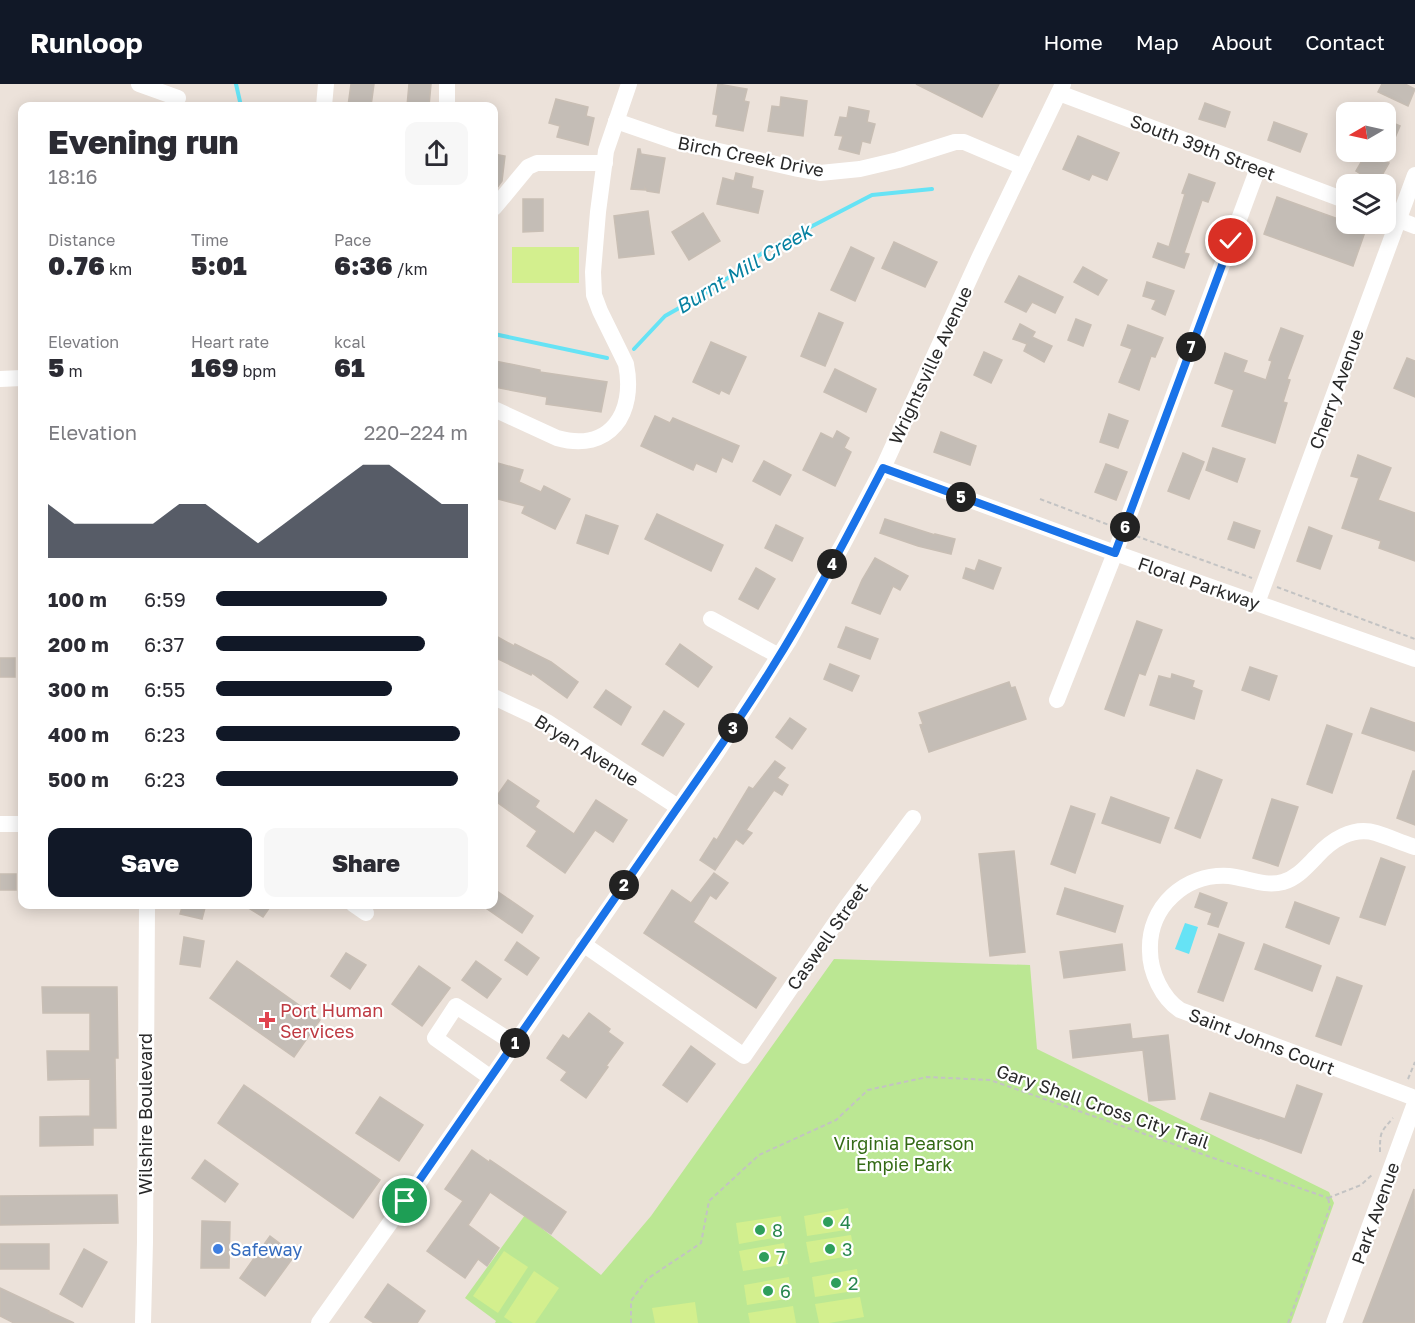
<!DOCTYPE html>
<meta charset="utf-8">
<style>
:root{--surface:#fff;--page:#f7f7f7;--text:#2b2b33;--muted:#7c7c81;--accent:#111827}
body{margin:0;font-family:"Golos Text",sans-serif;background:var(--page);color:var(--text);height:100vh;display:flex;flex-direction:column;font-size:22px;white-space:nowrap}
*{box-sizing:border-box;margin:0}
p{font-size:20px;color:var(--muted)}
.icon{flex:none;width:33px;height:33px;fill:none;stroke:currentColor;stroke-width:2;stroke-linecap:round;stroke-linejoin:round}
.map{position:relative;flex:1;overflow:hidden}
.sheet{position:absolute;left:18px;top:18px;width:480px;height:807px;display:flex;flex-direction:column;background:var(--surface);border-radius:12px;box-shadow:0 3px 15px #0003}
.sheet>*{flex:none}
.needle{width:39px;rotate:261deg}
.controls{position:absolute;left:1336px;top:18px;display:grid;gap:12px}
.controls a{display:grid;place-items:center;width:60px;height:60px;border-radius:12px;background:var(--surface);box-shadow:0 3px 15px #0003;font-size:30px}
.pin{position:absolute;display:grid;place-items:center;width:51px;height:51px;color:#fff;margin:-26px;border:3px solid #fff;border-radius:50%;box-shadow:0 2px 6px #0007}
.km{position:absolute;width:30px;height:30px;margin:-15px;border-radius:50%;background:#222;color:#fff;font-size:16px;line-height:30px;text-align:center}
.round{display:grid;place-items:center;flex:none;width:63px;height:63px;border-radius:12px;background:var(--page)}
.head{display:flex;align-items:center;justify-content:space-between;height:102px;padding:0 30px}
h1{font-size:33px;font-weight:800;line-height:45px}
.metrics{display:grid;grid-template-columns:repeat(3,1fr);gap:9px;height:102px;padding:6px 30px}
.metrics div{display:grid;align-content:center}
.metrics b{font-size:26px;font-weight:800}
.metrics small{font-size:16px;font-weight:400}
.metrics p{font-size:16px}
.chart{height:168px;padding:12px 30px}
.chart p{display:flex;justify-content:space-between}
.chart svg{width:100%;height:108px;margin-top:6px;fill:var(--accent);opacity:.7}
.primary-button{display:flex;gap:12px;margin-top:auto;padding:12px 30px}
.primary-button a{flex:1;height:69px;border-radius:12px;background:var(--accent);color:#fff;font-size:24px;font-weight:800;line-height:69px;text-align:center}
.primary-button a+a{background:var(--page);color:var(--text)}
ul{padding:0 30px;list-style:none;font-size:20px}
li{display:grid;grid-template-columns:96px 72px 1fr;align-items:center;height:45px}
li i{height:15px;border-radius:8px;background:var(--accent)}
header{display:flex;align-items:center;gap:36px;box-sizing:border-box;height:84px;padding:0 30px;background:var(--accent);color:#fff}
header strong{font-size:28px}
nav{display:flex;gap:33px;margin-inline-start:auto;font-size:21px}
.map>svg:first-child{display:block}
</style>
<header>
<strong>Runloop</strong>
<nav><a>Home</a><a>Map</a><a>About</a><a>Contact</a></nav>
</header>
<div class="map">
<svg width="1415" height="1239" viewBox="0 0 1415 1239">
<rect width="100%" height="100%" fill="#ece2da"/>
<!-- green -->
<polygon fill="#bbe793" points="834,875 1030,881 1037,965 1329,1108 1334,1119 1291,1239 495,1239 496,1237 465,1214 525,1131 601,1191 651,1132"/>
<!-- pitch -->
<g fill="#d3ef8e">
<rect x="512" y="163" width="67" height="36"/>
<polygon points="848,1124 852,1145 807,1152 804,1132"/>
<polygon points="781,1132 784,1152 739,1160 736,1139"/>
<polygon points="851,1151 855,1171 810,1179 806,1158"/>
<polygon points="784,1159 788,1180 743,1187 739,1167"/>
<polygon points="504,1167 528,1183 498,1229 473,1212"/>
<polygon points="857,1185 860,1206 815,1213 812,1193"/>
<polygon points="534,1187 559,1204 535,1239 513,1239 504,1233"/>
<polygon points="789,1193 792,1214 747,1221 744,1201"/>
<polygon points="860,1213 864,1233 829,1239 819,1239 815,1220"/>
<polygon points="695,1218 698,1239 655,1239 652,1224"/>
<polygon points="793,1222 796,1239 750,1239 748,1229"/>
</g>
<!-- water -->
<polygon fill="#66e3f5" points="1185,839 1198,843 1189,870 1175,865"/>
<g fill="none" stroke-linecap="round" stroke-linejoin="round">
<!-- stream -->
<g stroke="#66e3f5" stroke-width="4">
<polyline points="236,0 241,22"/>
<polyline points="494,250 607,274"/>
<polyline points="634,265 665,232 711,206 768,165 872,111 932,105"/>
</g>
</g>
<!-- building -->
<g fill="#c4bdb6" stroke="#c8beb4" stroke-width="1.5">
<polygon points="351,0 374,0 371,22 348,22"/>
<polygon points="409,0 431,0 429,22 407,22"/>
<polygon points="718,0 747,5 744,17 749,18 743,47 716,42 718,31 713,30"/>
<polygon points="916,0 999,0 982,33"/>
<polygon points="1382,0 1405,0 1415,5 1408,22 1378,8"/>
<polygon points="781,13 807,17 803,52 768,47 772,22 780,23"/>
<polygon points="556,15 588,23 586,32 594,34 588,61 557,53 560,42 549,39"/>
<polygon points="1205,19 1230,28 1225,43 1199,35"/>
<polygon points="849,23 869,27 867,38 875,40 870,59 862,57 859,70 839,65 843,52 835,51 840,33 847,34"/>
<polygon points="1386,36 1400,42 1386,75"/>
<polygon points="1274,38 1307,50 1300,68 1268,56"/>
<polygon points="1078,52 1119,69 1107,96 1092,90 1089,96 1063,85"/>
<polygon points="638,65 640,65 641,70 665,74 659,109 647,107 645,104 645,106 631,105"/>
<polygon points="1367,68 1370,68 1389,79 1377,100 1356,87"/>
<polygon points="494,70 505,72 502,97 494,108"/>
<polygon points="736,89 753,93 751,104 763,107 758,129 717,120 723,94 734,97"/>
<polygon points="1189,90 1215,99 1208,118 1202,116 1184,169 1189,170 1184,184 1153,173 1158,159 1169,163 1185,110 1182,109"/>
<polygon points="1277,113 1366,145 1353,182 1264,150"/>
<polygon points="523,115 543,115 543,147 523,148"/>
<polygon points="648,127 654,170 619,174 614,132"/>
<polygon points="703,129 720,157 689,176 672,148"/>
<polygon points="894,158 937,178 925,203 882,184"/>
<polygon points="851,163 874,174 855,217 831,206"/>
<polygon points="1083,183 1107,196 1098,211 1074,198"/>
<polygon points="1019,192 1063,213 1055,229 1032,218 1026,228 1005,218"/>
<polygon points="1147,198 1174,207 1165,231 1152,225 1156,216 1143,212"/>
<polygon points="819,229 843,239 825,282 801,272"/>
<polygon points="1076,235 1091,241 1083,262 1068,256"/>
<polygon points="1020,240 1035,248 1032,253 1052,262 1044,278 1024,267 1027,260 1013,255"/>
<polygon points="1128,241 1163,254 1155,273 1151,272 1139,306 1119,298 1132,265 1121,261"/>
<polygon points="1281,244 1303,252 1287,295 1290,296 1283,318 1287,319 1275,359 1222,342 1234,306 1215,299 1225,269 1247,277 1243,288 1266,296 1272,277 1269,276"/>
<polygon points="711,258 746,273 729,310 721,306 719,310 693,298"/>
<polygon points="984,268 1002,276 991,299 974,291"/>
<polygon points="1407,274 1415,277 1415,313 1394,304"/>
<polygon points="495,277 540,286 540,288 607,298 601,328 546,320 547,313 494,303 494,286"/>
<polygon points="835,285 876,305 866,328 824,308"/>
<polygon points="1109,330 1128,337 1118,364 1100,358"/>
<polygon points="655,332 670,339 673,334 739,362 732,378 722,373 716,388 696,379 693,386 641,362"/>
<polygon points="837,347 849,354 844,364 851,368 835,402 803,386 821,349 833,355"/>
<polygon points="941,348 976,362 970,381 934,368"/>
<polygon points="1213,364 1245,375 1237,398 1206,386"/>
<polygon points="1183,369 1204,378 1189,415 1168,407"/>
<polygon points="1358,371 1391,384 1378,416 1415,429 1415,477 1379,464 1381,457 1342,444 1359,394 1351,392"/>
<polygon points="764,377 791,391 780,411 753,397"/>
<polygon points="494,378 523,386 519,398 541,408 544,402 570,415 555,445 522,429 525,422 494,414"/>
<polygon points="1106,380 1127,388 1116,416 1095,408"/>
<polygon points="657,430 723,461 711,487 645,455"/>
<polygon points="586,431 618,442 608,470 577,459"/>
<polygon points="885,435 935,451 935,450 955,455 951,470 918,462 880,449"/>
<polygon points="1234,438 1260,447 1254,464 1228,455"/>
<polygon points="776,441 803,454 792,477 765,464"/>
<polygon points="1309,443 1332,452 1320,485 1297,477"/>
<polygon points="875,474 908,492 900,506 893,502 880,530 852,519 862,496"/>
<polygon points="979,476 1001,484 993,505 963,494 966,484 975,487"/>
<polygon points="756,484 775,495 758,525 739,515"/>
<polygon points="1137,537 1162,546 1145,591 1139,589 1124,632 1105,625"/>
<polygon points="846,543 878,555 870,575 838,563"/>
<polygon points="494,551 514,562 515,560 551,578 578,598 567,614 532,589 531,591 494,573"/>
<polygon points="680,560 712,583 698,603 666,580"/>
<rect x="0" y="574" width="15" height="19"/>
<polygon points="830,580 859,592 852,607 824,595"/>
<polygon points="1250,583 1277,592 1269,616 1242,606"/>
<polygon points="1172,590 1194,597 1192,603 1202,607 1194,635 1150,621 1159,592 1171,595"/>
<polygon points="1009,598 1011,604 1015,603 1026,635 929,668 920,641 923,640 919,629"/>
<polygon points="606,606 631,623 621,641 594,623"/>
<polygon points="1371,624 1415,639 1415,667 1362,649"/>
<polygon points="664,627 684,640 663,672 642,660"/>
<polygon points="790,634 806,645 792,665 776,653"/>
<polygon points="1327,641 1352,650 1332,709 1307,700"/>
<polygon points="775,677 785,684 777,694 788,701 782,711 774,706 746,746 752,749 743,760 736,755 715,786 700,776 714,754 717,756 749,703 753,705"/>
<polygon points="1197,686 1222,696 1200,754 1175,744"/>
<polygon points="1413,687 1415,687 1415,741 1397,734"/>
<polygon points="508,696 539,717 535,723 574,750 596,716 627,736 613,758 595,746 565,789 527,762 537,747 494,716"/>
<polygon points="1111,713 1169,734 1160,759 1102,739"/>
<polygon points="1272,715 1298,723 1278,782 1253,774"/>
<polygon points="1071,722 1095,730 1075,789 1051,780"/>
<polygon points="1014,767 1025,868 990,872 979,770"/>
<polygon points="1381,774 1405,783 1385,841 1360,833"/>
<polygon points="714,789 728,799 716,815 710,811 693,838 776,894 756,924 644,849 672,806 691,819"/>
<rect x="0" y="790" width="16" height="16"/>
<polygon points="1065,804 1123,822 1115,848 1057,830"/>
<polygon points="494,805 533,832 522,849 480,820 494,820"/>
<polygon points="1200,809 1227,819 1218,843 1208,840 1212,829 1195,823"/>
<polygon points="1295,818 1339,834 1329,860 1286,843"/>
<polygon points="183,820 206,820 202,835 180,830"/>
<polygon points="242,820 272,820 263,833"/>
<polygon points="1219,850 1244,859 1223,917 1198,908"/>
<polygon points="184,853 204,857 200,883 180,880"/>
<polygon points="517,858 539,874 527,891 505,876"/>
<polygon points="1122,860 1125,886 1064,894 1060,868"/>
<polygon points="1264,860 1321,882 1312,907 1255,885"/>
<polygon points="346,869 366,881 350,905 331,892"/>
<polygon points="237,877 320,936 294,973 210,914"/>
<polygon points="476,877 501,895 487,914 462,896"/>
<polygon points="419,882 450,904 422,942 392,920"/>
<polygon points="1337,893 1362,902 1341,961 1316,952"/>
<polygon points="42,903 117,903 118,974 115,974 116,1044 93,1044 93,1061 40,1062 40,1033 90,1032 90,995 48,996 47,967 90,967 90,929 43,929"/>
<polygon points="589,929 610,945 608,948 623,959 606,982 608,983 586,1014 561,996 567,988 547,974 563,951 569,955"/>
<polygon points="1130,940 1132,955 1168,951 1175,1015 1149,1017 1143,966 1073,974 1070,947"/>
<polygon points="691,962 715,980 687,1018 663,1001"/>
<polygon points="244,1001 380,1096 353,1134 218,1039"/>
<polygon points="1297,1001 1322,1010 1301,1069 1260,1054 1259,1055 1201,1035 1210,1009 1285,1035"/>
<polygon points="380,1013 423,1041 399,1077 356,1049"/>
<polygon points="472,1066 489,1078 490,1076 566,1128 551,1150 490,1108 468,1141 499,1164 487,1182 478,1175 465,1194 427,1167 463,1117 445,1105"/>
<polygon points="205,1076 238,1100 225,1118 192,1094"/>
<polygon points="1414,1105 1415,1239 1363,1239"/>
<polygon points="117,1111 118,1139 0,1141 0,1112"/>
<polygon points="202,1137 230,1138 229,1184 201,1184"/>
<polygon points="270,1152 295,1171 265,1212 240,1194"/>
<rect x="0" y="1160" width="49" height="25"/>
<polygon points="84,1165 107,1178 82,1223 60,1210"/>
<polygon points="388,1200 425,1227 417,1239 374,1239 365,1233"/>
<polygon points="0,1204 49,1227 49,1230 50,1228 74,1239 14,1239 0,1232"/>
</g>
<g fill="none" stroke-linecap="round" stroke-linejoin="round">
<!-- path -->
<g stroke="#c3c3c3" stroke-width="2" stroke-dasharray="4.5 3" stroke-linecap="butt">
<polyline points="1040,415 1109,441"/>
<polyline points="1136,452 1252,494"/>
<polyline points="1277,503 1415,555"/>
<polyline points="1408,995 1415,978"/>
<path d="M 1380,1068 C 1380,1048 1380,1049 1393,1034"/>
<polyline points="1328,1114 1361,1101 1373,1090"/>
<polyline points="631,1239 631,1217 647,1195 701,1159 709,1117 759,1071 836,1036 868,1006 927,993 990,996 1328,1114"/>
<polyline points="1288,1239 1330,1123 1328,1114"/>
</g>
<!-- minor -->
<g stroke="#fff" stroke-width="16">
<polyline points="139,0 178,14"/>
<polyline points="1059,9 1347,117"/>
<polyline points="324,22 326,0"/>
<polyline points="447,22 447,0"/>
<polyline points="616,37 674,57 798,85 820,89 860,85 898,76 955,58 964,58 1023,83"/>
<polyline points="494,124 528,83 537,79 605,79"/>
<polyline points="1386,131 1415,142"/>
<polyline points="0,295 22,294"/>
<path d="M 494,325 L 557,354 C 610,369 636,329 626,280 L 600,227 L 594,211 L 593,188 L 598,128 L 606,67 L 629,0"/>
<polyline points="883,384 1115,469 1415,575"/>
<polyline points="1257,519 1415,91"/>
<polyline points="711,535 779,572"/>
<polyline points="494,613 547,638 678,723"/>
<polyline points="1057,616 1115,469 1258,84"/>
<polyline points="0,740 22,740"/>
<path d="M 1415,763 C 1402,759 1389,753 1376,749 C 1353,742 1331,756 1316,773 C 1306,783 1297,794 1283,798 C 1265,803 1247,794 1229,792 C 1185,789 1148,823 1150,867 C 1150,888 1162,914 1180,926 L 1415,1014"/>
<polyline points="353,820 366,829"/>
<polyline points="583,860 744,972 845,825 913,734"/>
<polyline points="491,994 435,954 456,922 515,960"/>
<polyline points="143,1239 145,1158 147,820"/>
<polyline points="319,1239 419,1098 717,668 788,558 843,460 883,384 980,172 1063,0"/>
<polyline points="1334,1239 1415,1019"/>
</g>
</g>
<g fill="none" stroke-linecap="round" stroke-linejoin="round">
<defs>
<path id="route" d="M 405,1117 L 678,723 C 709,679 741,634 770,587 C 811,522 847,453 883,384 L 1115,469 L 1231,157"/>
</defs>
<!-- route casing -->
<use href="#route" stroke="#fff" stroke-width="12"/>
<!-- route -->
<use href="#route" stroke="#1a73e8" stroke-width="8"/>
</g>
<!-- markers -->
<path fill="#e0444e" stroke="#fff" stroke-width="2" d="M264 927h6v6h6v6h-6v6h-6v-6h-6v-6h6z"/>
<g fill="#2e9e5b" stroke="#fff" stroke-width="2">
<circle cx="828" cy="1138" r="6"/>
<circle cx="760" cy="1146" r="6"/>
<circle cx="830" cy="1165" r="6"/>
<circle cx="764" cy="1173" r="6"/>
<circle cx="836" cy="1199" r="6"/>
<circle cx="768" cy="1207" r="6"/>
</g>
<circle fill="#3f7fe0" stroke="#fff" stroke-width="2" cx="218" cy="1165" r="6"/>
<g text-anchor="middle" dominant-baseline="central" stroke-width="4.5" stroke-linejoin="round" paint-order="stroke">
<!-- street labels -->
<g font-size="18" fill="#292929" stroke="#fff">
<text transform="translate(1203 63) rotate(21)">South 39th Street</text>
<text transform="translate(751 72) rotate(11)">Birch Creek Drive</text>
<text transform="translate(930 281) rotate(-65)">Wrightsville Avenue</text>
<text transform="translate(1336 305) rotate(-70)">Cherry Avenue</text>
<text transform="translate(1199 499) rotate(19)">Floral Parkway</text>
<text transform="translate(587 666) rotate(32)">Bryan Avenue</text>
<text transform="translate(827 852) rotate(-55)">Caswell Street</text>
<text transform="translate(1262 957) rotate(21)">Saint Johns Court</text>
<text transform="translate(1103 1022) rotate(19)">Gary Shell Cross City Trail</text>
<text transform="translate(145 1030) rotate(-90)">Wilshire Boulevard</text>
<text transform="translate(1375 1129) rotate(-70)">Park Avenue</text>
</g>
<!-- health labels -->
<g font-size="18" fill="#be3a42" stroke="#fff" text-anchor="start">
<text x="280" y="926">Port Human<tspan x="280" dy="21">Services</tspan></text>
</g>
<!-- park labels -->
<g font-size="18" fill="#336a15" stroke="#fff">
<text x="904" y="1059">Virginia Pearson<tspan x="904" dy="21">Empie Park</tspan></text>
</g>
<!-- leisure labels -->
<g font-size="18" fill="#27864d" stroke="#fff" text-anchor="start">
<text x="840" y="1138">4</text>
<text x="772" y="1146">8</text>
<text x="842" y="1165">3</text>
<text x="776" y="1173">7</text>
<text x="848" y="1199">2</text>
<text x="780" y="1207">6</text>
</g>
<!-- shop labels -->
<g font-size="18" fill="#366cbe" stroke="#fff" text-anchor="start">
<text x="230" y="1165">Safeway</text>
</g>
<!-- water labels -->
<g font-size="20" font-style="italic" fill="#0681a1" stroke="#fff">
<text transform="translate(743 184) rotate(-31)">Burnt Mill Creek</text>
</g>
</g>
</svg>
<div class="controls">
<a><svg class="needle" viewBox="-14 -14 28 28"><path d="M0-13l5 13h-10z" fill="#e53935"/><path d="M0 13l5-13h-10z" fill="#7c7c81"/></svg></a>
<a><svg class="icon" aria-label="layers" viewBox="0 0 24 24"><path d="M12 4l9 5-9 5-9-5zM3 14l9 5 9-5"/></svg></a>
</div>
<div class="pin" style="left:405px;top:1117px;background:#1e9e55"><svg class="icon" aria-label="arrive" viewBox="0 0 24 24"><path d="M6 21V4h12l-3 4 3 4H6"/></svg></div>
<div class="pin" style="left:1231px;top:157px;background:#d93025"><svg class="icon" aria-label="check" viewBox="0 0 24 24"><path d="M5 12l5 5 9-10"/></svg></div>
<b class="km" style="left:515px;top:959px">1</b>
<b class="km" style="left:624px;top:801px">2</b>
<b class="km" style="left:733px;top:644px">3</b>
<b class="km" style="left:832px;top:480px">4</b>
<b class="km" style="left:961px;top:413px">5</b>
<b class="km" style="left:1125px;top:443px">6</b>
<b class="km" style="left:1191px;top:263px">7</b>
<section class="sheet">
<div class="head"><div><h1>Evening run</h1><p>18:16</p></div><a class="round"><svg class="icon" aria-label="share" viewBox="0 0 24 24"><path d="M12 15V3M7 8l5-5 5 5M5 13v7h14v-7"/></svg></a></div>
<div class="metrics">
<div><p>Distance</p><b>0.76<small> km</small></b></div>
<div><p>Time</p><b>5:01</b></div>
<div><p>Pace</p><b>6:36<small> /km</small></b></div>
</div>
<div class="metrics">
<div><p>Elevation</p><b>5<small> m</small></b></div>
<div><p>Heart rate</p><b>169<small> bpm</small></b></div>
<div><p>kcal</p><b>61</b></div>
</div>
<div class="chart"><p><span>Elevation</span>220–224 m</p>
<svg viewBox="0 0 160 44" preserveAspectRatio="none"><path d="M0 44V22L10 30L20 30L30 30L40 30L50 22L60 22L70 30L80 38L90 30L100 22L110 14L120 6L130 6L140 14L150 22L160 22V44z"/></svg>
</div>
<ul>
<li><b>100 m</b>6:59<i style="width:68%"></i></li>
<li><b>200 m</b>6:37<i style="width:83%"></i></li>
<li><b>300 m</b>6:55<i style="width:70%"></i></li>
<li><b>400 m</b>6:23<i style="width:97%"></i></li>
<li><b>500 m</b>6:23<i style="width:96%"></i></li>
</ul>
<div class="primary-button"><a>Save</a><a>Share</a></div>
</section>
</div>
